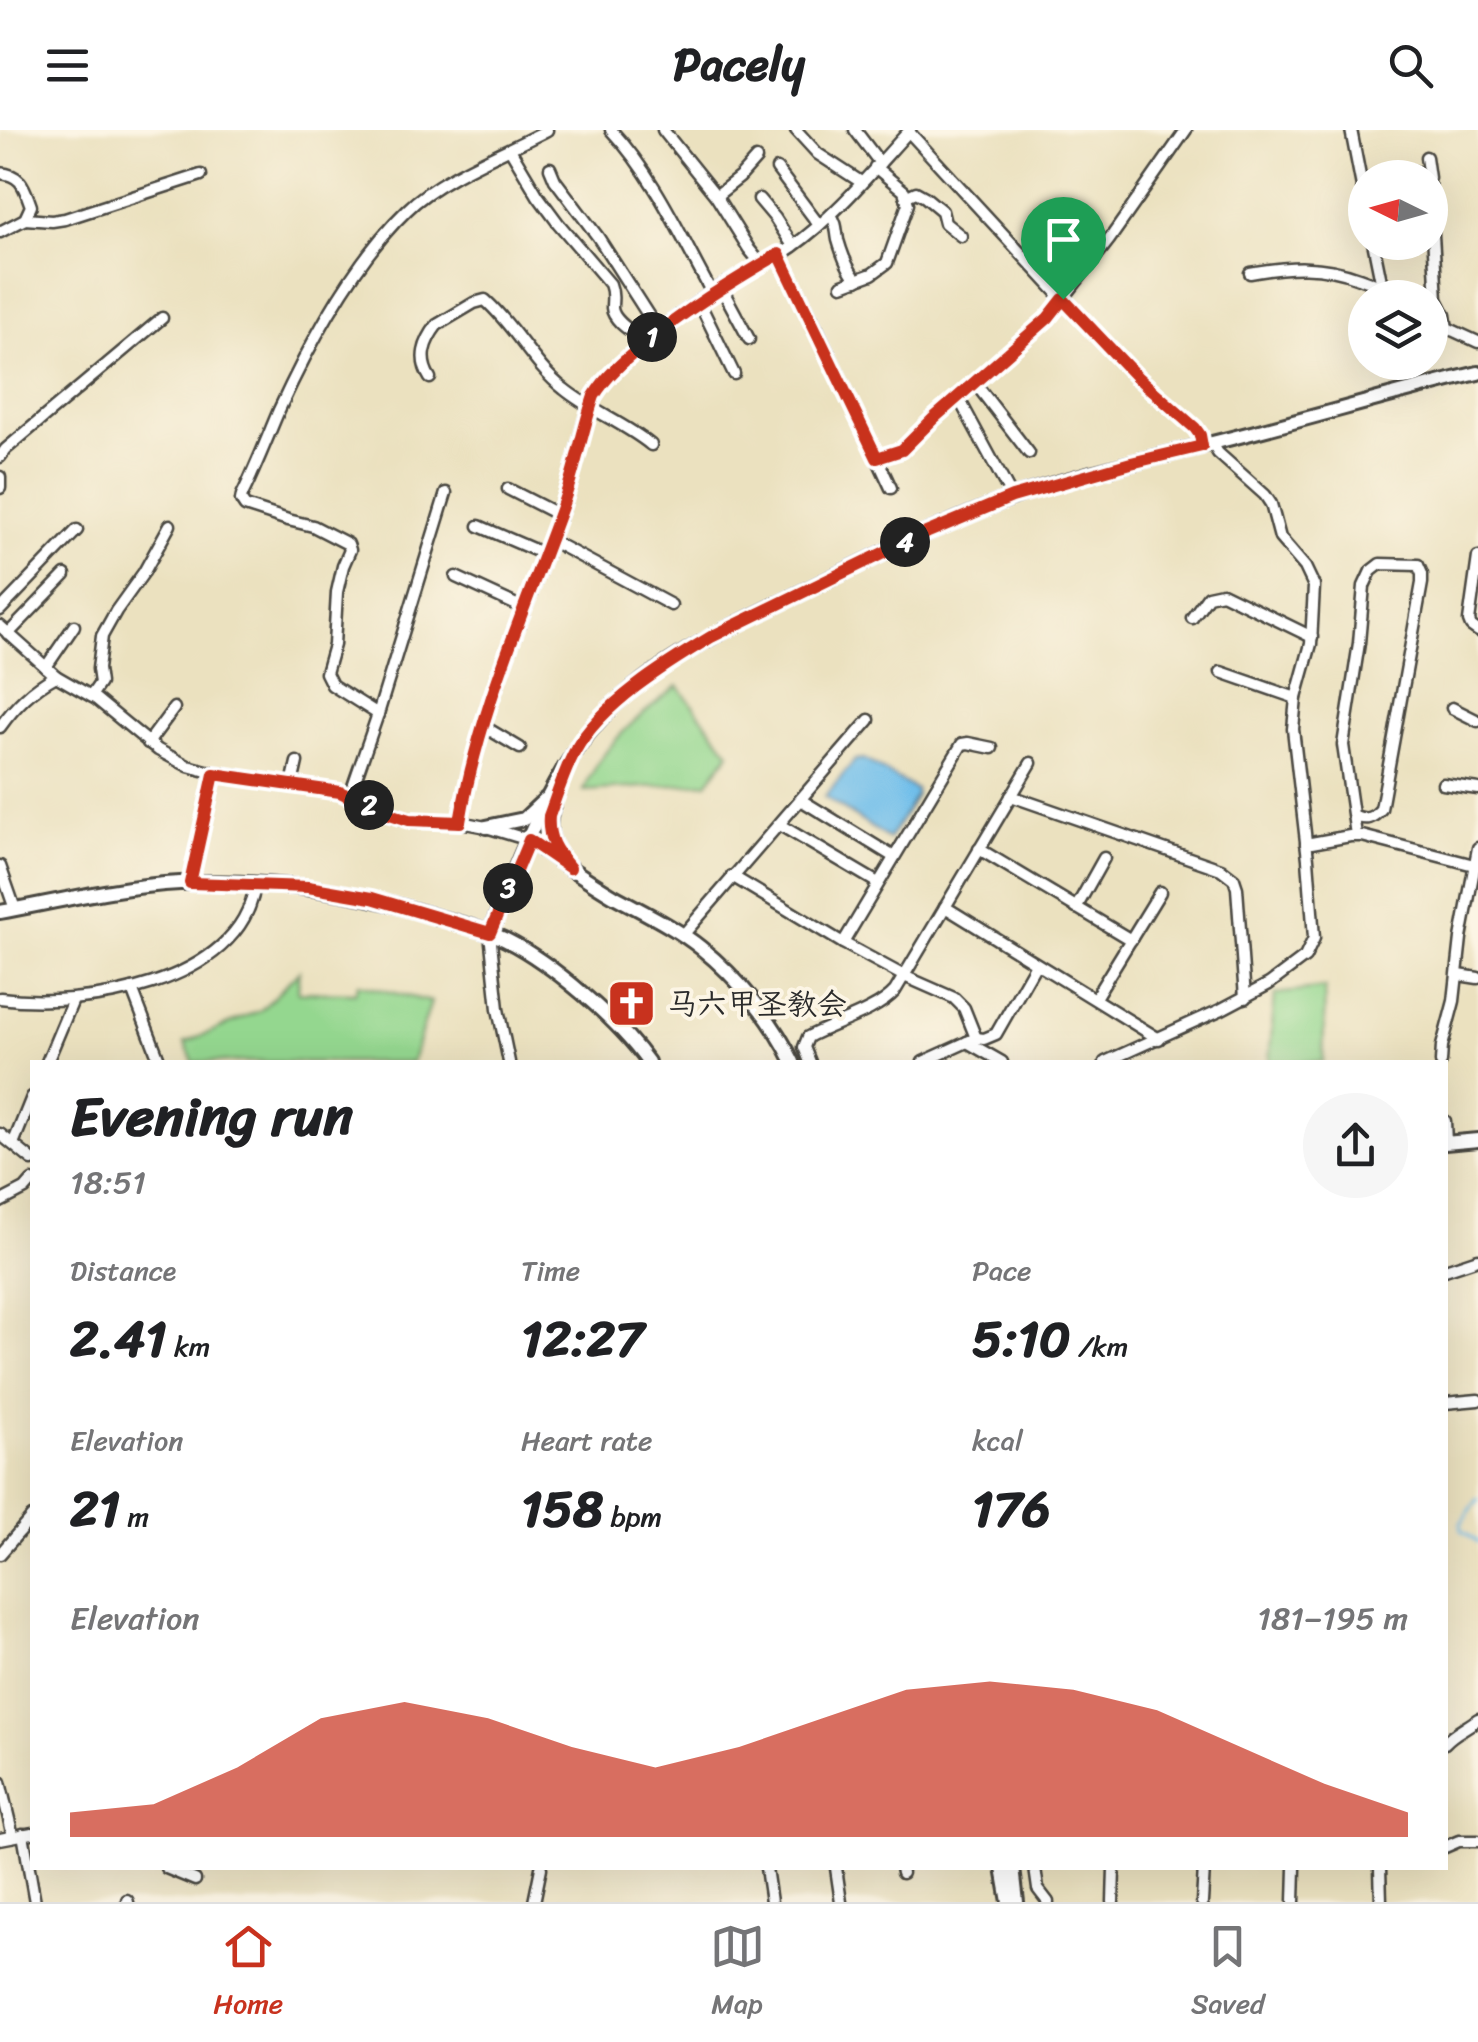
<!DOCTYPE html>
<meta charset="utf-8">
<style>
:root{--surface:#fff;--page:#f6f6f6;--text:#202124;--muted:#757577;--line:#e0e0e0;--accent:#c8321e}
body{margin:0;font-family:Sriracha,"LXGW WenKai TC",sans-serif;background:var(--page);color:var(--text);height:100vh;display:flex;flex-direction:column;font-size:38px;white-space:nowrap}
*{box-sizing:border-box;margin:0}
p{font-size:32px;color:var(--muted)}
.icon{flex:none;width:55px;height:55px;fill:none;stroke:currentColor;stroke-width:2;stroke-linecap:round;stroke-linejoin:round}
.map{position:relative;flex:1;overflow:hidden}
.details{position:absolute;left:30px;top:930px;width:1418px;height:810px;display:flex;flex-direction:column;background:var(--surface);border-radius:0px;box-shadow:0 10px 40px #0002}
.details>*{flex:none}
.needle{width:65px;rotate:275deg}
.controls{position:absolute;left:1348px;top:30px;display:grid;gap:20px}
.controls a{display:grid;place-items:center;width:100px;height:100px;border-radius:50%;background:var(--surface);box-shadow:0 10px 40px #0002;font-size:50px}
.pin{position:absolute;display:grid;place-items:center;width:85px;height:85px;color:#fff;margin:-102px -42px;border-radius:50% 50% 50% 0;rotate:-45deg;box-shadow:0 0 10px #0007}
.pin .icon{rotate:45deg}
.km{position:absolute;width:50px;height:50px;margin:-25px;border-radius:50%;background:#222;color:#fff;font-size:28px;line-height:50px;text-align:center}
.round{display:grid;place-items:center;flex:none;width:105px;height:105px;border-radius:52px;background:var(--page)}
.head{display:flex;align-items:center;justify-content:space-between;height:170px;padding:0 40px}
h1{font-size:55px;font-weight:700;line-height:75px}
.stats{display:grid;grid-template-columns:repeat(3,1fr);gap:15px;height:170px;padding:10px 40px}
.stats div{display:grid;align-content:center}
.stats b{font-size:50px;font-weight:700}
.stats small{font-size:28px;font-weight:400}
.stats p{font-size:28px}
.chart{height:280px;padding:20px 40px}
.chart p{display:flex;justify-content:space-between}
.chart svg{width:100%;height:180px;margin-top:10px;fill:var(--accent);opacity:.7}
header{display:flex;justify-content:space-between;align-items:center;height:130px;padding:0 40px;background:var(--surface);font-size:45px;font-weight:700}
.tab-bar{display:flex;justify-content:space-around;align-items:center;height:140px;border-top:2px solid var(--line);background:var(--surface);font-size:28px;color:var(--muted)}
.tab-bar a{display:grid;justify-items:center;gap:5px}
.tab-bar .active{color:var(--accent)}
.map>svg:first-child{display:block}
</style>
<header><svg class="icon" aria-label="menu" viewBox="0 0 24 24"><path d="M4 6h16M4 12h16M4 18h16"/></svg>Pacely<svg class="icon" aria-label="search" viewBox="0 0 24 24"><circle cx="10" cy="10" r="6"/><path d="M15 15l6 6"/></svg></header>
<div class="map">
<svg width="1478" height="1772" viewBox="0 0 1478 1772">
<rect width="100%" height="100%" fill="#fcf5e5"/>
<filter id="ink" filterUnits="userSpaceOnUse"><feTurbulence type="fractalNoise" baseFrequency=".01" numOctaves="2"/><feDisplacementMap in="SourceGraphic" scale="20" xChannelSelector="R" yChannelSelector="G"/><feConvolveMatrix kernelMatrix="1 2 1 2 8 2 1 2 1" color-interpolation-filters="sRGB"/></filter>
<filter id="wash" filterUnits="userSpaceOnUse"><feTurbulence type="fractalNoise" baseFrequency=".0048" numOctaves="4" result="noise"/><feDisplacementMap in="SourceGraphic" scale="40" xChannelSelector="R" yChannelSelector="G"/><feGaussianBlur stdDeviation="2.25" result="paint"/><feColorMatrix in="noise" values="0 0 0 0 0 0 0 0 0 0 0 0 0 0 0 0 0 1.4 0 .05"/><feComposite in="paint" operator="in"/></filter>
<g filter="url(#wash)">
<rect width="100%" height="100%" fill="#ebe1bf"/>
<!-- green -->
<g fill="#94d78f" stroke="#60815d" stroke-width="2.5">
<path d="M 678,556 L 730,623 L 707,653 L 584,661 C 600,617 641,583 678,556 Z"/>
<polygon points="299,841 298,862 355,863 358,854 431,872 412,932 193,932 185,913 261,880"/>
<polygon points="1325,858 1323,932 1269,932 1275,864"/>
</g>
<!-- water -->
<polygon fill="#6fbeea" stroke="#4d748a" stroke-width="2.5" points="864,629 916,660 916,666 889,709 825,667 855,630"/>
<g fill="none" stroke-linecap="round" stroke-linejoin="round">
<!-- stream -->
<polyline stroke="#6fbeea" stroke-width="2.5" points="1478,1369 1461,1393 1462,1401 1478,1412"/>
</g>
</g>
<g filter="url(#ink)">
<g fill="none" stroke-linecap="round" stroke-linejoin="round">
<defs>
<g id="minor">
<path d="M 611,0 C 655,47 681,107 712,163"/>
<polyline points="663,0 716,66 749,119 761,134"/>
<polyline points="796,0 818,24 861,52"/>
<polyline points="855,0 880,33"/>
<polyline points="1186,0 1109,110 1063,169 1137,247 1195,298 1200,305 1202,316"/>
<polyline points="1351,0 1365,72"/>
<path d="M 510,19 L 538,66 L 558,93 L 610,154 C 614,164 612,167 612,178 C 613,192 636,204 646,212"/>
<polyline points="1426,27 1429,48"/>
<polyline points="550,38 555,50 598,107 659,202"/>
<polyline points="777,39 819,95"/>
<polyline points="1407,40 1416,42 1421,48"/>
<path d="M 0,43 C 22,45 24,57 31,76 L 25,89 L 0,102"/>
<polyline points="1430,57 1437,169 1445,185 1447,199"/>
<polyline points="716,66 740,47 756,29"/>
<polyline points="907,66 916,62 925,67 942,81 945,93 961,106"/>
<polyline points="759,69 775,88 793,116"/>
<path d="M 831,85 C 837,94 836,99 838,110 C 842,124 847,139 857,150"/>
<polyline points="25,89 52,91 65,89 201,45"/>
<polyline points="1373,112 1382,156"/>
<polyline points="779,124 818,201 891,358"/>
<path d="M 1250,143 C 1289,136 1322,134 1359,148 C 1373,153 1384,156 1392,168"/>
<polyline points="842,155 872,144 887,133 908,74 904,61 875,37"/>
<polyline points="721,157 749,209"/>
<polyline points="1433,169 1437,193"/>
<polyline points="699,172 734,244"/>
<polyline points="1443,196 1478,212"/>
<path d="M 430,248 C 418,229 424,212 437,195 L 474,173 L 485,170 C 515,196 533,235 564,259 C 591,281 624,293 651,315"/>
<polyline points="975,253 1029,323"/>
<polyline points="958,267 1012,367"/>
<polyline points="0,327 6,319 162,188"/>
<polyline points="877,328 902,320 934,288 1048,188 1063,169 909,2"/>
<polyline points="0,347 0,358"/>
<polyline points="508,359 559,385"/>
<polyline points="479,396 544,424"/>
<polyline points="550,410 671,475"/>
<polyline points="1478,427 1469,491 1471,496 1478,501"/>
<polyline points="456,447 523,478"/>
<polyline points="0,480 77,400"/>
<polyline points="1192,488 1208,466 1222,463 1312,507"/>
<polyline points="0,496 56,546 96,569 158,620 188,636 214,643 339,662 393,686 409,690 460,692 486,697 529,710"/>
<polyline points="8,504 65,445"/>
<polyline points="46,537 74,496"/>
<polyline points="1221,542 1296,568"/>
<polyline points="91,566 100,553 98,539 102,506 116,481 144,442 170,395"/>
<polyline points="1452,578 1478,591"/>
<path d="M 378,584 L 332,555 L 326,543 L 334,515 L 337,462 L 343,436 L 350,420 L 348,414 L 313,396 L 288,390 L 245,376 L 241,370 L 242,365 C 256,337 267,308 279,280 C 310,213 354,131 407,80 C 440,47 506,22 547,0"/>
<polyline points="483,596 520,618"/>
<path d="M 0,597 C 16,575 32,559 56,546"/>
<polyline points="148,613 174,578"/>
<polyline points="292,654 297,632"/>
<polyline points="1443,654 1478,659"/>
<polyline points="350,665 378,584 446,363"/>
<polyline points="1011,666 1221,739 1234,749 1237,758 1245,868"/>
<polyline points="801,670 894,727"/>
<path d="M 1355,686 C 1367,691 1373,688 1381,679 L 1422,453 L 1422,444 L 1418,435 L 1380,434 L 1371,441 L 1364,456 L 1359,513 L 1343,615 L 1356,705"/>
<path d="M 460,692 C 478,581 527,481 563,376 C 575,340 582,274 607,248 C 639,213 680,184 719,158 C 743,143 769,133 792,117 C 837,85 873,40 910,0"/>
<polyline points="780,695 878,753"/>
<polyline points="1306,714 1350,706 1362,706 1474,735"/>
<polyline points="979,719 1131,810"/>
<polyline points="0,736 15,779"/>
<polyline points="732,746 843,813 904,846 954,868 964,878 976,908"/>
<polyline points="190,753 214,643"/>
<polyline points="945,777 1159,909"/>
<polyline points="1076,778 1104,728"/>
<polyline points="490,803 498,879 509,932"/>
<polyline points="683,805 869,590"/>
<polyline points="843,813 962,614 968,613 992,618"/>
<polyline points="1459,845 1478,848"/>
<polyline points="132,859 160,932"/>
<path d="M 0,868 C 81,879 241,855 255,755"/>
<polyline points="1095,868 1160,762"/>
<polyline points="967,912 1002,932"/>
<polyline points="47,932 73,870"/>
<path d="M 810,932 L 804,917 L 808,907 C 834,893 876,882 895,861 L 1031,633"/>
<polyline points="923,932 976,908 984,909 996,904 1036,834"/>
<polyline points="1105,932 1220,880 1269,854 1305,827 1314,808 1308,729 1293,599 1296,568 1311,514 1314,456 1305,437 1280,408 1271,374 1265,365 1218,323 1212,313"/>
<polyline points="1441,932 1442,916 1454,871 1461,808 1478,718"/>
<polyline points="1445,991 1446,1013"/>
<polyline points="0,1004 32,1030"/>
<polyline points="13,1014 32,967"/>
<polyline points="0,1072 25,1059 32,1051"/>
<polyline points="1445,1140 1478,1129"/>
<polyline points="1445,1273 1478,1270"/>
<polyline points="0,1424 32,1387"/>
<path d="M 1445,1613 C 1452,1604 1468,1597 1478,1589"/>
<polyline points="0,1652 13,1706"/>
<polyline points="23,1704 35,1772"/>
<polyline points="0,1709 32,1703"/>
<polyline points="1445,1717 1459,1711 1478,1711"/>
<polyline points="166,1738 195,1750"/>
<polyline points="766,1738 771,1772"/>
<polyline points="836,1738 841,1772"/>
<polyline points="901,1738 902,1743"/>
<polyline points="1035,1738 1038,1759 1048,1772"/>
<polyline points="1380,1738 1381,1772"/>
<polyline points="127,1770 128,1772"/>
<polyline points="534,1772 541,1738"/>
<polyline points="1113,1772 1114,1738"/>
<polyline points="1202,1772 1204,1738"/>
<polyline points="1294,1772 1295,1738"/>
</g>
<g id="major">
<path d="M 554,673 C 546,695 548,710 562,729"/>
<polyline points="486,697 524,689 544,670"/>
<path d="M 529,710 C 557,729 585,749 614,766 C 643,782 675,797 701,818 C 738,848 772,889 793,932"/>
<path d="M 0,782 C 59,771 120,756 180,753 C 268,749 357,761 441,788 C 463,794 485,800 506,810 C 552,833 619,891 648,932"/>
<path d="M 490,803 C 517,734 547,651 595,595 C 646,535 722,501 790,468 C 863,432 935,396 1011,368 C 1074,345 1142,331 1208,314 C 1298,292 1387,265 1478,243"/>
<polyline points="1445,1013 1478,1010"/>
<polyline points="1003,1738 1009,1772"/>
<polyline points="1013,1738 1017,1772"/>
</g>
</defs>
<!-- minor casing -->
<use href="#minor" stroke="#484641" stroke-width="15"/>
<!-- major casing -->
<use href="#major" stroke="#484641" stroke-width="18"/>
<!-- minor -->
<use href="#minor" stroke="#fff" stroke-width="10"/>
<!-- major -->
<use href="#major" stroke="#fff" stroke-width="12"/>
</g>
</g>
<g fill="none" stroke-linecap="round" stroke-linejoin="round" filter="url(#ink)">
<defs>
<path id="route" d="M 779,124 L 877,328 L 902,320 L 934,288 L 1048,188 L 1063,169 L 1137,247 L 1195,298 L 1200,305 L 1202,316 L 1131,333 L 1012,367 L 914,408 L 711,507 C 666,534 601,574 575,621 C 564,641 557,665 549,686 C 547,709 556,721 570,738 L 529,710 L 490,803 L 372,768 L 308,757 L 190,753 L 214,644 L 340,662 L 377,680 L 409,690 L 460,692 C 478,585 522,486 559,385 C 574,346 581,305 594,266 C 607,245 624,231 642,216 C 685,180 731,152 779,124 Z"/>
</defs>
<!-- route casing -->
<use href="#route" stroke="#fff" stroke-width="20"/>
<!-- route -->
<use href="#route" stroke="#c8321e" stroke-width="12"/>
</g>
<!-- icons -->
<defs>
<symbol id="church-square" viewBox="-11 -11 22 22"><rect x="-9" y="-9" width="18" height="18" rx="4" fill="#c8321e" stroke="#fcf5e5"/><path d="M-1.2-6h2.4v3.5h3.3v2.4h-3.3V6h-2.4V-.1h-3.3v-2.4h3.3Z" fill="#fff"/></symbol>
</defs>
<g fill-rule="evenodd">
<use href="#church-square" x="604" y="846" width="55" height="55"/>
</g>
<g text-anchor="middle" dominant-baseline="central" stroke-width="8" stroke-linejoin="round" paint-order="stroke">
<!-- poi labels -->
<g font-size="30" fill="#2b2b2b" stroke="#fcf5e5" text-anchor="start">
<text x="667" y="874">马六甲圣教会</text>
</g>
</g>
</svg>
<div class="controls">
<a><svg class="needle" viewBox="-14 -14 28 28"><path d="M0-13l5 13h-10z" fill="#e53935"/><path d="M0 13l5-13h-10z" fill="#757577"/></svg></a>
<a><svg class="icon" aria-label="layers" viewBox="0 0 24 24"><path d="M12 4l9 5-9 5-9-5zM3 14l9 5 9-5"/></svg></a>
</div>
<div class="pin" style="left:1063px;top:169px;background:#1e9e55"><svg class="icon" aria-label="arrive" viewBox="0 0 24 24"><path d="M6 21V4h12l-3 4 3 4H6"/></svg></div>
<b class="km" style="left:652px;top:207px">1</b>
<b class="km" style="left:369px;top:675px">2</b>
<b class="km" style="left:508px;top:758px">3</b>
<b class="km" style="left:905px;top:412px">4</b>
<section class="details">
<div class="head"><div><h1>Evening run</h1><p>18:51</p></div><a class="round"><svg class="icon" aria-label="share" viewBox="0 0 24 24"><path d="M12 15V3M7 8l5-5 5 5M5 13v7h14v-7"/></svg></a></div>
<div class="stats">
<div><p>Distance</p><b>2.41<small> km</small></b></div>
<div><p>Time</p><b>12:27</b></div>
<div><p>Pace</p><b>5:10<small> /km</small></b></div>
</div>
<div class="stats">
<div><p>Elevation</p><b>21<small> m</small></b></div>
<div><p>Heart rate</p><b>158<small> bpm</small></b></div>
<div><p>kcal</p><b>176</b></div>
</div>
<div class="chart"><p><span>Elevation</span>181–195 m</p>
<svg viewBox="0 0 160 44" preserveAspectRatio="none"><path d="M0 44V38L10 36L20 27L30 15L40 11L50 15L60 22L70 27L80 22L90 15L100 8L110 6L120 8L130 13L140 22L150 31L160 38V44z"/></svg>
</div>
</section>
</div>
<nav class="tab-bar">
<a class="active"><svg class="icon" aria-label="home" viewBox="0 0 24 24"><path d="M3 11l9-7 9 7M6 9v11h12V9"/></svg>Home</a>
<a><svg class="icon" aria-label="map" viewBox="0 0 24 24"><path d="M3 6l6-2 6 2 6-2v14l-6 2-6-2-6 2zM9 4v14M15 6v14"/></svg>Map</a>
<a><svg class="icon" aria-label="saved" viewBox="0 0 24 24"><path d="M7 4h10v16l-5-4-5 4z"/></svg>Saved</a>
</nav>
